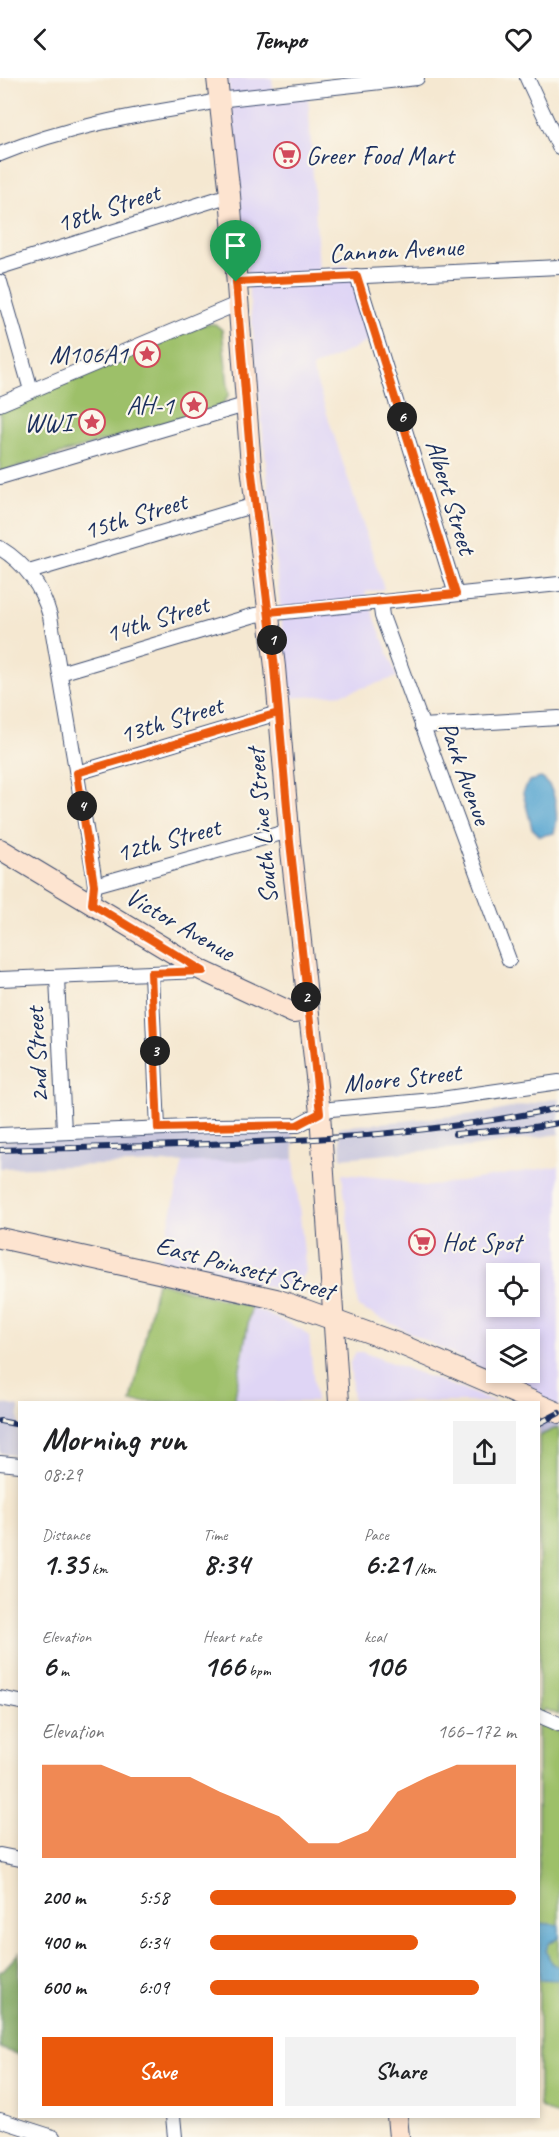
<!DOCTYPE html>
<meta charset="utf-8">
<style>
:root{--surface:#fff;--page:#f2f2f2;--text:#202124;--muted:#757577;--accent:#ea580c}
body{margin:0;font-family:Caveat,sans-serif;background:var(--page);color:var(--text);height:100vh;display:flex;flex-direction:column;font-size:22px;white-space:nowrap}
*{box-sizing:border-box;margin:0}
p{font-size:20px;color:var(--muted)}
.icon{flex:none;width:33px;height:33px;fill:none;stroke:currentColor;stroke-width:2;stroke-linecap:round;stroke-linejoin:round}
.map{position:relative;flex:1;overflow:hidden}
.panel{position:absolute;left:18px;top:1323px;width:522px;height:717px;display:flex;flex-direction:column;background:var(--surface);border-radius:0px;box-shadow:0 3px 9px #0003}
.panel>*{flex:none}
.controls{position:absolute;left:486px;top:1185px;display:grid;gap:12px}
.controls a{display:grid;place-items:center;width:54px;height:54px;border-radius:0px;background:var(--surface);box-shadow:0 3px 9px #0003;font-size:30px}
.pin{position:absolute;display:grid;place-items:center;width:51px;height:51px;color:#fff;margin:-62px -26px;border-radius:50% 50% 50% 0;rotate:-45deg;box-shadow:0 0 6px #0007}
.pin .icon{rotate:45deg}
.km{position:absolute;width:30px;height:30px;margin:-15px;border-radius:50%;background:#222;color:#fff;font-size:16px;line-height:30px;text-align:center}
.round{display:grid;place-items:center;flex:none;width:63px;height:63px;border-radius:0px;background:var(--page)}
.headline{display:flex;align-items:center;justify-content:space-between;height:102px;padding:0 24px}
h1{font-size:33px;font-weight:700;line-height:45px}
.metrics{display:grid;grid-template-columns:repeat(3,1fr);gap:9px;height:102px;padding:6px 24px}
.metrics div{display:grid;align-content:center}
.metrics b{font-size:30px;font-weight:700}
.metrics small{font-size:16px;font-weight:400}
.metrics p{font-size:16px}
.chart{height:168px;padding:12px 24px}
.chart p{display:flex;justify-content:space-between}
.chart svg{width:100%;height:108px;margin-top:6px;fill:var(--accent);opacity:.7}
.primary-button{display:flex;gap:12px;margin-top:auto;padding:12px 24px}
.primary-button a{flex:1;height:69px;border-radius:0px;background:var(--accent);color:#fff;font-size:24px;font-weight:700;line-height:69px;text-align:center}
.primary-button a+a{background:var(--page);color:var(--text)}
ul{padding:0 24px;list-style:none;font-size:20px}
li{display:grid;grid-template-columns:96px 72px 1fr;align-items:center;height:45px}
li i{height:15px;border-radius:8px;background:var(--accent)}
header{display:flex;justify-content:space-between;align-items:center;height:78px;padding:0 24px;background:var(--surface);font-size:27px;font-weight:700}
.map>svg:first-child{display:block}
</style>
<header><svg class="icon" aria-label="back" viewBox="0 0 24 24"><path d="M15 5l-7 7 7 7"/></svg>Tempo<svg class="icon" aria-label="heart" viewBox="0 0 24 24"><path d="M12 20l-8-8c-3-5 5-10 8-4 3-6 11-1 8 4z"/></svg></header>
<div class="map">
<svg width="559" height="2059" viewBox="0 0 559 2059">
<rect width="100%" height="100%" fill="#fbf7ec"/>
<filter id="ink" filterUnits="userSpaceOnUse"><feTurbulence type="fractalNoise" baseFrequency=".0167" numOctaves="2"/><feDisplacementMap in="SourceGraphic" scale="12" xChannelSelector="R" yChannelSelector="G"/><feConvolveMatrix kernelMatrix="1 2 1 2 8 2 1 2 1" color-interpolation-filters="sRGB"/></filter>
<filter id="wash" filterUnits="userSpaceOnUse"><feTurbulence type="fractalNoise" baseFrequency=".008" numOctaves="4" result="noise"/><feDisplacementMap in="SourceGraphic" scale="24" xChannelSelector="R" yChannelSelector="G"/><feGaussianBlur stdDeviation="1.35" result="paint"/><feColorMatrix in="noise" values="0 0 0 0 0 0 0 0 0 0 0 0 0 0 0 0 0 1.4 0 .05"/><feComposite in="paint" operator="in"/></filter>
<g filter="url(#wash)">
<rect width="100%" height="100%" fill="#f5e8d1"/>
<!-- built -->
<g fill="#dfd5f5" fill-rule="evenodd">
<polygon points="228,0 272,0 274,23 308,19 319,191 348,187 369,263 312,290 384,511 365,514 397,599 343,616 289,620"/>
<polygon points="294,1081 306,1194 296,1209 286,1213 160,1185 183,1084"/>
<path d="M 559,1088 L 559,1329 L 358,1229 L 342,1096 L 387,1100 L 424,1109 ZM 496,1196 L 530,1196 L 530,1228 L 496,1228 ZM 496,1262 L 530,1262 L 530,1294 L 496,1294 Z"/>
<polygon points="251,1229 301,1251 309,1259 316,1324 234,1324"/>
<polygon points="356,1274 362,1274 497,1324 353,1324 350,1284"/>
</g>
<!-- industrial -->
<g fill="#c3c1db">
<polygon points="559,1020 559,1056 470,1069 341,1080 339,1049 487,1035"/>
<polygon points="293,1053 294,1081 0,1090 0,1063"/>
<polygon points="0,1325 19,1329 19,1378 0,1375"/>
<polygon points="539,1340 559,1346 559,1349 539,1358"/>
</g>
<!-- green -->
<g fill="#9dc069" stroke="#5c7864" stroke-width="1.5">
<polygon points="205,246 215,246 222,252 229,317 221,328 0,394 0,332"/>
<polygon points="157,1204 251,1229 234,1324 131,1324"/>
<polygon points="559,1349 559,1637 545,1631 539,1645 539,1358"/>
<polygon points="545,1648 559,1654 559,2039 539,2028 538,1649"/>
</g>
<!-- forest -->
<polygon fill="#7ea65d" stroke="#4c6a5e" stroke-width="1.5" points="19,1875 19,1977 0,1970 0,1895"/>
<!-- water -->
<g fill="#56a5d0" stroke="#386a97" stroke-width="1.5">
<path d="M 541,700 C 557,708 559,741 554,755 L 540,758 L 532,750 L 523,715 L 529,703 Z"/>
<polygon points="539,1845 559,1847 559,1860 550,1864 546,1872 551,1885 559,1889 559,1902 539,1901"/>
</g>
</g>
<g filter="url(#ink)">
<g fill="none" stroke-linecap="round" stroke-linejoin="round">
<defs>
<g id="street">
<polyline points="527,0 559,69"/>
<path d="M 0,76 C 66,49 134,37 204,26 L 218,22 L 417,0"/>
<polyline points="0,189 230,117"/>
<polyline points="357,198 456,516"/>
<polyline points="0,204 31,312"/>
<polyline points="236,204 559,189"/>
<polyline points="0,326 237,226"/>
<polyline points="0,399 245,327"/>
<path d="M 0,470 C 26,486 42,509 50,538 L 93,792 L 95,807 L 92,826"/>
<polyline points="29,494 255,427"/>
<polyline points="380,523 382,538 509,882"/>
<polyline points="60,595 255,537 559,506"/>
<polyline points="422,648 559,640"/>
<polyline points="77,695 278,635"/>
<polyline points="95,807 289,753"/>
<polyline points="151,895 158,1050"/>
<polyline points="57,899 64,1054"/>
<polyline points="0,901 201,893"/>
<polyline points="0,1057 213,1048 298,1047 320,1035 331,1031 434,1022 559,1004"/>
<polyline points="0,1385 20,1387"/>
<polyline points="0,1620 20,1624"/>
<polyline points="538,1637 559,1646"/>
<polyline points="0,1777 20,1781"/>
<polyline points="173,2038 175,2059"/>
<polyline points="0,2042 53,2059"/>
</g>
<g id="secondary">
<polyline points="217,0 230,117 251,388 275,589 290,764 320,1035 339,1324"/>
<polyline points="0,771 203,893 293,935 308,933"/>
<polyline points="0,1160 276,1221 397,1265 535,1324"/>
<polyline points="538,1326 559,1335"/>
<polyline points="397,2038 399,2059"/>
</g>
</defs>
<!-- street casing -->
<use href="#street" stroke="#3c4b6f" stroke-width="16"/>
<!-- secondary casing -->
<use href="#secondary" stroke="#3c4b6f" stroke-width="22"/>
<!-- street -->
<use href="#street" stroke="#fff" stroke-width="14"/>
<!-- secondary -->
<use href="#secondary" stroke="#fde4d0" stroke-width="20"/>
<defs>
<g id="rail">
<polyline points="455,1056 527,1050 559,1045"/>
<path d="M 0,1072 C 186,1066 376,1068 559,1030"/>
<polyline points="0,1343 20,1347"/>
<polyline points="538,1346 559,1335"/>
</g>
</defs>
<!-- rail casing -->
<use href="#rail" stroke="#1b2f5e" stroke-width="6"/>
<!-- rail -->
<use href="#rail" stroke="#fbf7ec" stroke-width="4" stroke-dasharray="11" stroke-linecap="butt"/>
</g>
</g>
<g fill="none" stroke-linecap="round" stroke-linejoin="round" filter="url(#ink)">
<defs>
<polyline id="route" points="236,204 251,388 275,590 290,764 320,1035 297,1047 158,1050 151,895 203,893 92,826 94,807 77,695 278,635 269,534 456,516 357,198 236,204"/>
</defs>
<!-- route casing -->
<use href="#route" stroke="#fff" stroke-width="12"/>
<!-- route -->
<use href="#route" stroke="#ea580c" stroke-width="8"/>
</g>
<!-- icons -->
<defs>
<symbol id="supermarket-ring" viewBox="-11 -11 22 22"><circle r="9.5" fill="#fbf7ec" stroke="#d1495b" stroke-width="1.5"/><path d="M-6-5.5h2.5l.6 2H6L4.5 2H-2.5L-4.4-4H-6ZM-1.5 3.2a1.3 1.3 0 1 0 .1 0ZM3 3.2a1.3 1.3 0 1 0 .1 0Z" fill="#d1495b"/></symbol>
<symbol id="sight-ring" viewBox="-11 -11 22 22"><circle r="9.5" fill="#fbf7ec" stroke="#d1495b" stroke-width="1.5"/><path d="M0-6L1.8-2.2L6-1.7L2.9 1.2L3.7 5.4L0 3.3L-3.7 5.4L-2.9 1.2L-6-1.7L-1.8-2.2Z" fill="#d1495b"/></symbol>
</defs>
<g fill-rule="evenodd">
<use href="#supermarket-ring" x="272" y="62" width="30" height="30"/>
<use href="#sight-ring" x="132" y="261" width="30" height="30"/>
<use href="#sight-ring" x="179" y="312" width="30" height="30"/>
<use href="#sight-ring" x="77" y="329" width="30" height="30"/>
<use href="#supermarket-ring" x="407" y="1149" width="30" height="30"/>
</g>
<g text-anchor="middle" dominant-baseline="central" stroke-width="4.5" stroke-linejoin="round" paint-order="stroke">
<!-- poi labels -->
<g font-size="26" fill="#1b2f5e" stroke="#fbf7ec" text-anchor="end">
<text x="306" y="77" text-anchor="start">Greer Food Mart</text>
<text x="128" y="276">M106A1</text>
<text x="174" y="327">AH-1</text>
<text x="72" y="344">WWI</text>
<text x="442" y="1164" text-anchor="start">Hot Spot</text>
</g>
<!-- street labels -->
<g font-size="26" fill="#1b2f5e" stroke="#fbf7ec">
<text transform="translate(108 130) rotate(-18)">18th Street</text>
<text transform="translate(396 172) rotate(-3)">Cannon Avenue</text>
<text transform="translate(451 419) rotate(73)">Albert Street</text>
<text transform="translate(135 438) rotate(-17)">15th Street</text>
<text transform="translate(157 541) rotate(-17)">14th Street</text>
<text transform="translate(171 642) rotate(-17)">13th Street</text>
<text transform="translate(465 695) rotate(70)">Park Avenue</text>
<text transform="translate(262 748) rotate(-95)">South Line Street</text>
<text transform="translate(168 762) rotate(-15)">12th Street</text>
<text transform="translate(180 846) rotate(30)">Victor Avenue</text>
<text transform="translate(37 977) rotate(-93)">2nd Street</text>
<text transform="translate(402 1000) rotate(-6)">Moore Street</text>
<text transform="translate(245 1190) rotate(15)">East Poinsett Street</text>
</g>
</g>
</svg>
<div class="controls">
<a><svg class="icon" aria-label="locate" viewBox="0 0 24 24"><circle cx="12" cy="12" r="6"/><path d="M12 2v4M12 18v4M2 12h4M18 12h4"/></svg></a>
<a><svg class="icon" aria-label="layers" viewBox="0 0 24 24"><path d="M12 4l9 5-9 5-9-5zM3 14l9 5 9-5"/></svg></a>
</div>
<div class="pin" style="left:236px;top:204px;background:#1e9e55"><svg class="icon" aria-label="arrive" viewBox="0 0 24 24"><path d="M6 21V4h12l-3 4 3 4H6"/></svg></div>
<b class="km" style="left:272px;top:562px">1</b>
<b class="km" style="left:306px;top:919px">2</b>
<b class="km" style="left:155px;top:973px">3</b>
<b class="km" style="left:82px;top:728px">4</b>
<b class="km" style="left:402px;top:339px">6</b>
<section class="panel">
<div class="headline"><div><h1>Morning run</h1><p>08:29</p></div><a class="round"><svg class="icon" aria-label="share" viewBox="0 0 24 24"><path d="M12 15V3M7 8l5-5 5 5M5 13v7h14v-7"/></svg></a></div>
<div class="metrics">
<div><p>Distance</p><b>1.35<small> km</small></b></div>
<div><p>Time</p><b>8:34</b></div>
<div><p>Pace</p><b>6:21<small> /km</small></b></div>
</div>
<div class="metrics">
<div><p>Elevation</p><b>6<small> m</small></b></div>
<div><p>Heart rate</p><b>166<small> bpm</small></b></div>
<div><p>kcal</p><b>106</b></div>
</div>
<div class="chart"><p><span>Elevation</span>166–172 m</p>
<svg viewBox="0 0 160 44" preserveAspectRatio="none"><path d="M0 44V6L10 6L20 6L30 11L40 11L50 11L60 17L70 22L80 27L90 38L100 38L110 33L120 17L130 11L140 6L150 6L160 6V44z"/></svg>
</div>
<ul>
<li><b>200 m</b>5:58<i style="width:100%"></i></li>
<li><b>400 m</b>6:34<i style="width:68%"></i></li>
<li><b>600 m</b>6:09<i style="width:88%"></i></li>
</ul>
<div class="primary-button"><a>Save</a><a>Share</a></div>
</section>
</div>
